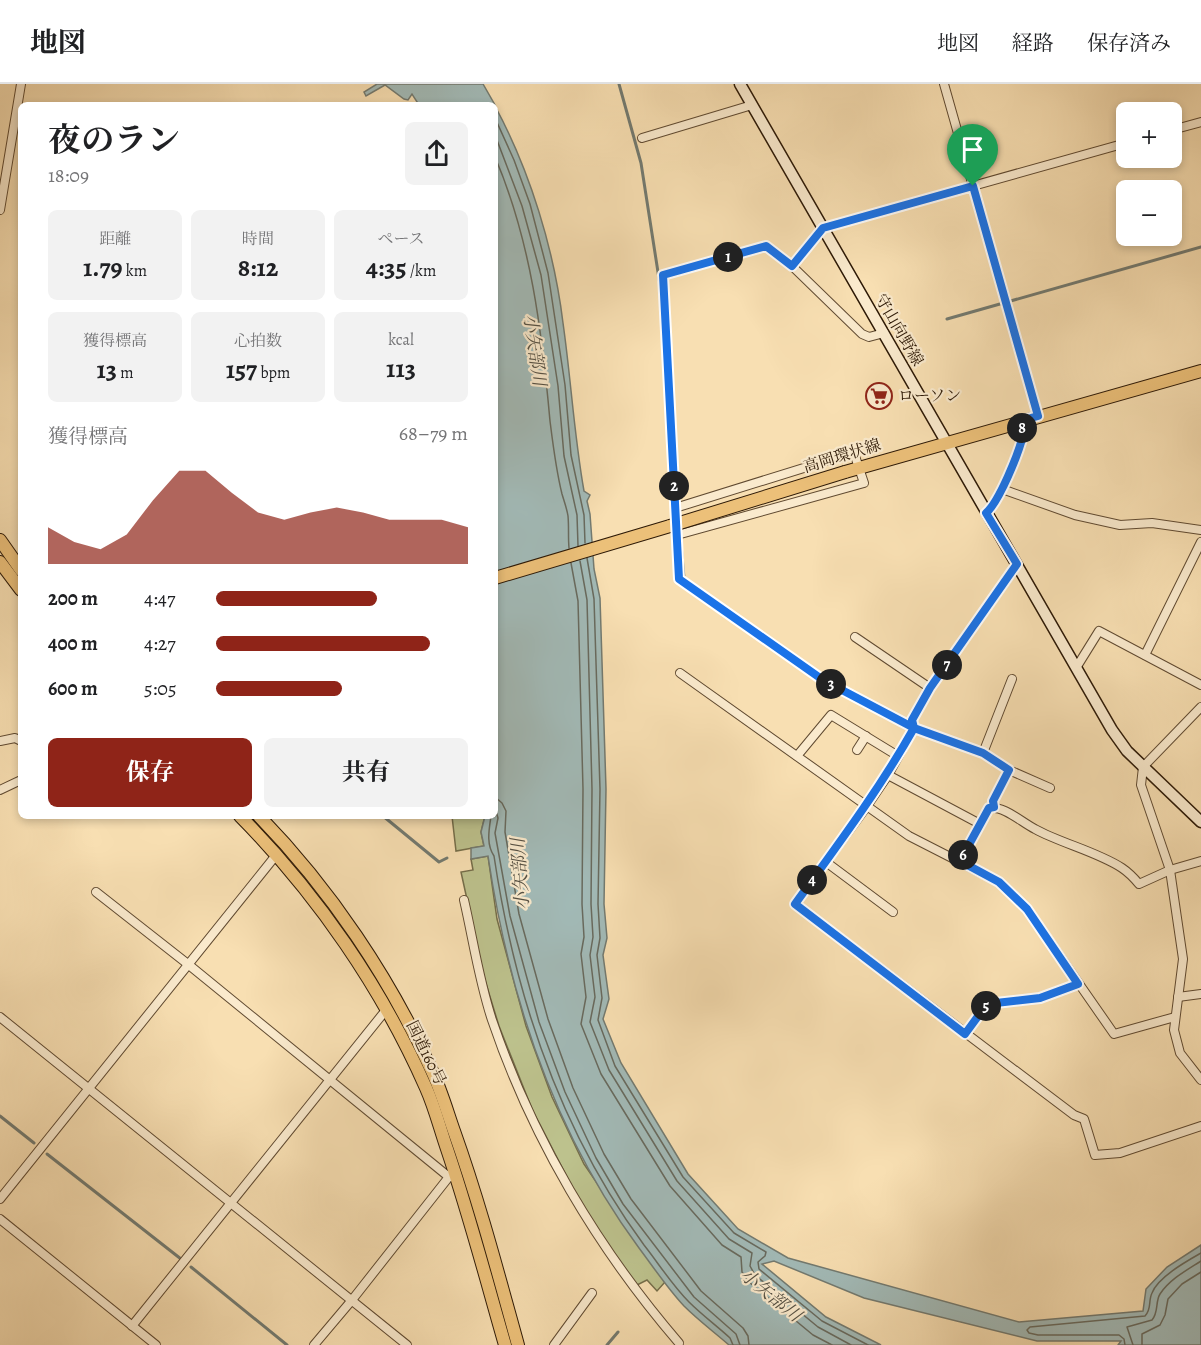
<!DOCTYPE html>
<html lang="ja">
<meta charset="utf-8">
<style>
:root{--surface:#fff;--page:#f2f2f2;--text:#202124;--muted:#757577;--line:#e0e0e0;--accent:#8f2418}
body{margin:0;font-family:Alegreya,"Noto Serif JP",serif;background:var(--page);color:var(--text);height:100vh;display:flex;flex-direction:column;font-size:22px;white-space:nowrap}
*{box-sizing:border-box;margin:0}
p{font-size:20px;color:var(--muted)}
.icon{flex:none;width:33px;height:33px;fill:none;stroke:currentColor;stroke-width:2;stroke-linecap:round;stroke-linejoin:round}
.map{position:relative;flex:1;overflow:hidden}
.details{position:absolute;left:18px;top:18px;width:480px;height:717px;display:flex;flex-direction:column;background:var(--surface);border-radius:9px;box-shadow:0 3px 9px #0003}
.details>*{flex:none}
.tools{position:absolute;left:1116px;top:18px;display:grid;gap:12px}
.tools a{display:grid;place-items:center;width:66px;height:66px;border-radius:9px;background:var(--surface);box-shadow:0 3px 9px #0003;font-size:30px}
.pin{position:absolute;display:grid;place-items:center;width:51px;height:51px;color:#fff;margin:-62px -26px;border-radius:50% 50% 50% 0;rotate:-45deg;box-shadow:0 0 6px #0007}
.pin .icon{rotate:45deg}
.km{position:absolute;width:30px;height:30px;margin:-15px;border-radius:50%;background:#222;color:#fff;font-size:16px;line-height:30px;text-align:center}
.round{display:grid;place-items:center;flex:none;width:63px;height:63px;border-radius:9px;background:var(--page)}
.overview{display:flex;align-items:center;justify-content:space-between;height:102px;padding:0 30px}
h1{font-size:33px;font-weight:700;line-height:45px}
.metrics{display:grid;grid-template-columns:repeat(3,1fr);gap:9px;height:102px;padding:6px 30px}
.metrics div{display:grid;align-content:center;border-radius:9px;background:var(--page);text-align:center}
.metrics b{font-size:26px;font-weight:700}
.metrics small{font-size:16px;font-weight:400}
.metrics p{font-size:16px}
.chart{height:168px;padding:12px 30px}
.chart p{display:flex;justify-content:space-between}
.chart svg{width:100%;height:108px;margin-top:6px;fill:var(--accent);opacity:.7}
.button{display:flex;gap:12px;margin-top:auto;padding:12px 30px}
.button a{flex:1;height:69px;border-radius:9px;background:var(--accent);color:#fff;font-size:24px;font-weight:700;line-height:69px;text-align:center}
.button a+a{background:var(--page);color:var(--text)}
ul{padding:0 30px;list-style:none;font-size:20px}
li{display:grid;grid-template-columns:96px 72px 1fr;align-items:center;height:45px}
li i{height:15px;border-radius:8px;background:var(--accent)}
header{display:flex;align-items:center;gap:36px;box-sizing:border-box;height:84px;padding:0 30px;background:var(--surface);border-bottom:2px solid var(--line)}
header strong{font-size:28px}
nav{display:flex;gap:33px;margin-inline-start:auto;font-size:21px}
.map>svg:first-child{display:block}
</style>
<header>
<strong>地図</strong>
<nav><a>地図</a><a>経路</a><a>保存済み</a></nav>
</header>
<div class="map">
<svg width="1201" height="1261" viewBox="0 0 1201 1261">
<rect width="100%" height="100%" fill="#f8dfb2"/>
<filter id="stains"><feTurbulence type="fractalNoise" baseFrequency=".00333" numOctaves="4"/><feColorMatrix values="0 0 0 0 .2 0 0 0 0 .09 0 0 0 0 .02 0 0 0 .5 -.17"/></filter>
<radialGradient id="worn" r=".72"><stop offset=".6" stop-color="#630" stop-opacity="0"/><stop offset="1" stop-color="#630" stop-opacity=".3"/></radialGradient>
<!-- green -->
<g fill="#bdc28d" stroke="#756e4a" stroke-width="1.5">
<polygon points="452,732 485,732 481,748 484,762 456,767"/>
<polygon points="488,772 497,835 526,942 552,1013 584,1080 665,1198 657,1207 647,1196 635,1202 583,1124 532,1025 499,942 484,893 461,788 473,786 471,775"/>
</g>
<!-- water -->
<g fill="#a2bab7" stroke="#737a70" stroke-width="1.5">
<polygon points="377,0 483,0 495,21 419,21 412,10 408,16 404,15 385,1 366,12 364,8"/>
<path d="M 495,22 C 530,87 554,165 563,239 C 571,295 574,351 584,407 L 590,411 L 587,417 L 590,430 L 594,485 L 600,514 L 606,705 L 604,820 L 607,854 L 603,871 L 609,915 L 603,935 L 621,979 L 688,1090 L 738,1145 L 788,1174 L 1019,1238 L 1143,1227 L 1146,1205 L 1167,1183 L 1201,1161 L 1201,1261 L 1118,1261 L 1121,1257 L 1037,1257 L 864,1214 L 774,1177 L 762,1180 L 826,1233 L 881,1261 L 729,1261 C 714,1248 698,1236 684,1222 C 668,1205 654,1184 639,1164 C 554,1049 509,913 488,772 L 471,775 L 471,764 L 484,762 L 481,748 L 485,732 L 495,732 Z"/>
</g>
<g fill="none" stroke-linecap="round" stroke-linejoin="round">
<!-- shore -->
<g stroke="#686a5e" stroke-width="1.5">
<polyline points="495,34 514,76 530,120 548,189 565,301 571,371 584,431 585,459"/>
<polyline points="495,51 522,122 541,191 558,302 564,372 577,431 578,462"/>
<path d="M 495,73 C 531,157 542,248 550,337 C 553,361 556,386 562,410 C 564,417 567,425 568,432 C 569,443 568,453 569,464"/>
<polyline points="587,474 594,515 600,705 598,820 600,854 597,871 602,914 598,936 615,982 683,1093 734,1149 766,1168 765,1172 758,1178 759,1185 822,1237 868,1261"/>
<polyline points="580,477 587,516 592,705 591,820 593,853 590,871 595,913 590,938 609,986 677,1097 729,1155 752,1169 750,1182 755,1191 818,1243 851,1261"/>
<polyline points="571,479 578,517 583,705 582,820 584,853 581,870 586,913 581,940 601,990 670,1102 722,1161 741,1173 742,1188 749,1198 813,1251 832,1261"/>
<polyline points="495,713 502,719 506,727 505,748 519,830 548,935 573,1004 604,1070 631,1115 701,1207 743,1244 748,1252 749,1261"/>
<polyline points="495,724 498,734 495,749 510,832 539,938 565,1008 596,1074 623,1120 694,1213 736,1250 740,1261"/>
<path d="M 491,732 C 489,746 486,760 494,772 C 515,912 560,1047 644,1161 C 659,1180 672,1201 689,1218 C 702,1231 717,1242 730,1254 L 733,1261"/>
<path d="M 1125,1261 L 1124,1255 L 1119,1251 L 1038,1251 L 1029,1249 L 1027,1246 L 1030,1243 L 1145,1232 C 1152,1225 1148,1217 1152,1209 C 1158,1193 1187,1177 1201,1169"/>
<path d="M 1133,1261 L 1127,1243 L 1152,1236 C 1159,1228 1155,1218 1160,1210 C 1170,1195 1187,1186 1201,1177"/>
<polyline points="1142,1261 1142,1250 1160,1241 1165,1231 1168,1215 1182,1200 1201,1188"/>
</g>
<!-- stream -->
<g stroke="#737a70" stroke-width="3">
<polyline points="619,0 641,79 660,201"/>
<polyline points="947,235 1201,163"/>
<polyline points="671,278 679,422"/>
<polyline points="681,461 684,494"/>
<polyline points="383,732 439,778 447,774"/>
<polyline points="0,1032 34,1059"/>
<polyline points="47,1070 181,1175"/>
<polyline points="191,1183 287,1261"/>
<polyline points="607,1261 618,1248"/>
</g>
<defs>
<g id="minor">
<polyline points="944,0 1038,332"/>
<polyline points="1172,46 1201,38"/>
<polyline points="642,54 752,21"/>
<polyline points="0,126 21,0"/>
<polyline points="792,182 823,144 1126,59"/>
<polyline points="884,249 869,253 862,250 792,182 766,162 663,191 679,495 823,596 914,644 983,669 1009,686 1050,704"/>
<polyline points="1002,405 1075,431 1120,441 1152,439 1201,446"/>
<polyline points="675,424 852,369 855,372 864,399 677,451"/>
<path d="M 986,429 C 999,417 1019,369 1023,351 C 1023,346 1021,342 1020,337"/>
<polyline points="1017,481 930,604 912,636 914,644 888,691 867,722 795,820 1074,1031 1084,1035 1095,1071 1120,1069 1201,1042"/>
<polyline points="855,553 930,604"/>
<polyline points="1145,571 1201,458"/>
<polyline points="1076,584 1099,547 1201,601"/>
<polyline points="680,589 909,752 999,798 1027,825 1114,950 1175,933"/>
<polyline points="1201,623 1143,683 1141,701 1170,786 1183,875 1174,946 1180,969 1201,996"/>
<polyline points="0,657 15,654 21,657"/>
<polyline points="857,666 866,652"/>
<polyline points="983,669 1012,595"/>
<polyline points="797,672 831,631 898,672"/>
<polyline points="888,691 980,740"/>
<polyline points="0,706 21,696"/>
<polyline points="994,723 993,717 1009,686"/>
<path d="M 960,777 L 989,724 C 1005,722 1021,738 1035,745 C 1060,759 1098,768 1122,784 C 1128,788 1134,794 1139,800 L 1170,786 L 1201,777"/>
<polyline points="826,778 893,828"/>
<polyline points="96,808 189,881 449,1093"/>
<path d="M 464,816 C 473,855 479,897 492,936 C 532,1054 598,1165 679,1259"/>
<polyline points="1178,913 1201,910"/>
<polyline points="0,933 407,1261"/>
<polyline points="965,950 987,920 1040,914 1078,900"/>
<polyline points="0,1115 277,770"/>
<polyline points="0,1135 156,1261"/>
<polyline points="132,1242 386,926"/>
<polyline points="314,1261 352,1216 452,1089"/>
<polyline points="554,1261 592,1209"/>
</g>
<polyline id="secondary" points="740,0 1112,646 1127,667 1201,738"/>
<g id="primary">
<polyline points="845,388 1201,287"/>
<polyline points="495,494 670,442"/>
</g>
<g id="trunk">
<polyline points="0,456 21,486"/>
<polyline points="0,478 21,506"/>
<path d="M 240,732 C 317,810 382,904 426,1004 C 435,1024 440,1045 447,1065 C 469,1130 486,1195 505,1261"/>
<path d="M 259,732 C 330,805 390,894 432,987 C 441,1006 447,1027 454,1047 C 479,1117 498,1189 518,1261"/>
</g>
</defs>
<!-- minor casing -->
<use href="#minor" stroke="#604a31" stroke-width="10"/>
<!-- secondary casing -->
<use href="#secondary" stroke="#2d1906" stroke-width="13"/>
<!-- primary casing -->
<use href="#primary" stroke="#2d1906" stroke-width="14"/>
<!-- trunk casing -->
<use href="#trunk" stroke="#2d1906" stroke-width="14"/>
<!-- minor -->
<use href="#minor" stroke="#faeacd" stroke-width="8"/>
<!-- secondary -->
<use href="#secondary" stroke="#faeacd" stroke-width="10"/>
<!-- primary -->
<use href="#primary" stroke="#ecc079" stroke-width="12"/>
<!-- trunk -->
<use href="#trunk" stroke="#ecc079" stroke-width="12"/>
<defs>
<polyline id="primary-bridge" points="670,442 845,388"/>
</defs>
<!-- primary-bridge casing -->
<use href="#primary-bridge" stroke="#2d1906" stroke-width="14" stroke-linecap="butt"/>
<!-- primary-bridge -->
<use href="#primary-bridge" stroke="#ecc079" stroke-width="12"/>
</g>
<g fill="none" stroke-linecap="round" stroke-linejoin="round">
<defs>
<path id="route" d="M 973,102 L 823,144 L 792,182 L 766,162 L 663,191 L 679,495 L 823,596 L 914,644 C 879,706 837,762 795,820 L 965,950 L 987,920 L 1040,914 L 1078,900 L 1027,825 L 999,798 L 960,777 L 989,724 L 994,723 L 993,717 L 1009,686 L 983,669 L 914,644 L 912,636 L 930,604 L 1017,480 L 986,429 C 999,418 1019,369 1023,351 C 1023,346 1021,342 1020,337 L 1038,332 L 973,102"/>
</defs>
<!-- route casing -->
<use href="#route" stroke="#fff" stroke-width="12"/>
<!-- route -->
<use href="#route" stroke="#1a73e8" stroke-width="8"/>
</g>
<!-- icons -->
<defs>
<symbol id="supermarket-ring" viewBox="-11 -11 22 22"><circle r="9.5" fill="#faeacd" stroke="#8f2418" stroke-width="1.5"/><path d="M-6-5.5h2.5l.6 2H6L4.5 2H-2.5L-4.4-4H-6ZM-1.5 3.2a1.3 1.3 0 1 0 .1 0ZM3 3.2a1.3 1.3 0 1 0 .1 0Z" fill="#8f2418"/></symbol>
</defs>
<g fill-rule="evenodd">
<use href="#supermarket-ring" x="864" y="297" width="30" height="30"/>
</g>
<g text-anchor="middle" dominant-baseline="central" stroke-width="4.5" stroke-linejoin="round" paint-order="stroke">
<!-- street labels -->
<g font-size="16" fill="#2d1906" stroke="#faeacd">
<text transform="translate(899 246) rotate(60)">守山向野線</text>
<text transform="translate(842 372) rotate(-17)">高岡環状線</text>
<text transform="translate(426 969) rotate(64)">国道160号</text>
</g>
<!-- poi labels -->
<g font-size="16" fill="#2d1906" stroke="#faeacd" text-anchor="start">
<text x="898" y="312">ローソン</text>
</g>
<!-- water labels -->
<g font-size="18" font-style="italic" fill="#565144" stroke="#faeacd">
<text transform="translate(535 266) rotate(82)">小矢部川</text>
<text transform="translate(520 790) rotate(-94)">小矢部川</text>
<text transform="translate(771 1211) rotate(39)">小矢部川</text>
</g>
</g>
<rect width="100%" height="100%" filter="url(#stains)"/>
<rect width="100%" height="100%" fill="url(#worn)"/>
</svg>
<div class="tools">
<a>+</a>
<a>−</a>
</div>
<div class="pin" style="left:973px;top:102px;background:#1e9e55"><svg class="icon" aria-label="arrive" viewBox="0 0 24 24"><path d="M6 21V4h12l-3 4 3 4H6"/></svg></div>
<b class="km" style="left:728px;top:173px">1</b>
<b class="km" style="left:674px;top:402px">2</b>
<b class="km" style="left:831px;top:600px">3</b>
<b class="km" style="left:812px;top:796px">4</b>
<b class="km" style="left:986px;top:922px">5</b>
<b class="km" style="left:963px;top:771px">6</b>
<b class="km" style="left:947px;top:581px">7</b>
<b class="km" style="left:1022px;top:344px">8</b>
<section class="details">
<div class="overview"><div><h1>夜のラン</h1><p>18:09</p></div><a class="round"><svg class="icon" aria-label="share" viewBox="0 0 24 24"><path d="M12 15V3M7 8l5-5 5 5M5 13v7h14v-7"/></svg></a></div>
<div class="metrics">
<div><p>距離</p><b>1.79<small> km</small></b></div>
<div><p>時間</p><b>8:12</b></div>
<div><p>ペース</p><b>4:35<small> /km</small></b></div>
</div>
<div class="metrics">
<div><p>獲得標高</p><b>13<small> m</small></b></div>
<div><p>心拍数</p><b>157<small> bpm</small></b></div>
<div><p>kcal</p><b>113</b></div>
</div>
<div class="chart"><p><span>獲得標高</span>68–79 m</p>
<svg viewBox="0 0 160 44" preserveAspectRatio="none"><path d="M0 44V29L10 35L20 38L30 32L40 18L50 6L60 6L70 15L80 23L90 26L100 23L110 21L120 23L130 26L140 26L150 26L160 29V44z"/></svg>
</div>
<ul>
<li><b>200 m</b>4:47<i style="width:64%"></i></li>
<li><b>400 m</b>4:27<i style="width:85%"></i></li>
<li><b>600 m</b>5:05<i style="width:50%"></i></li>
</ul>
<div class="button"><a>保存</a><a>共有</a></div>
</section>
</div>
